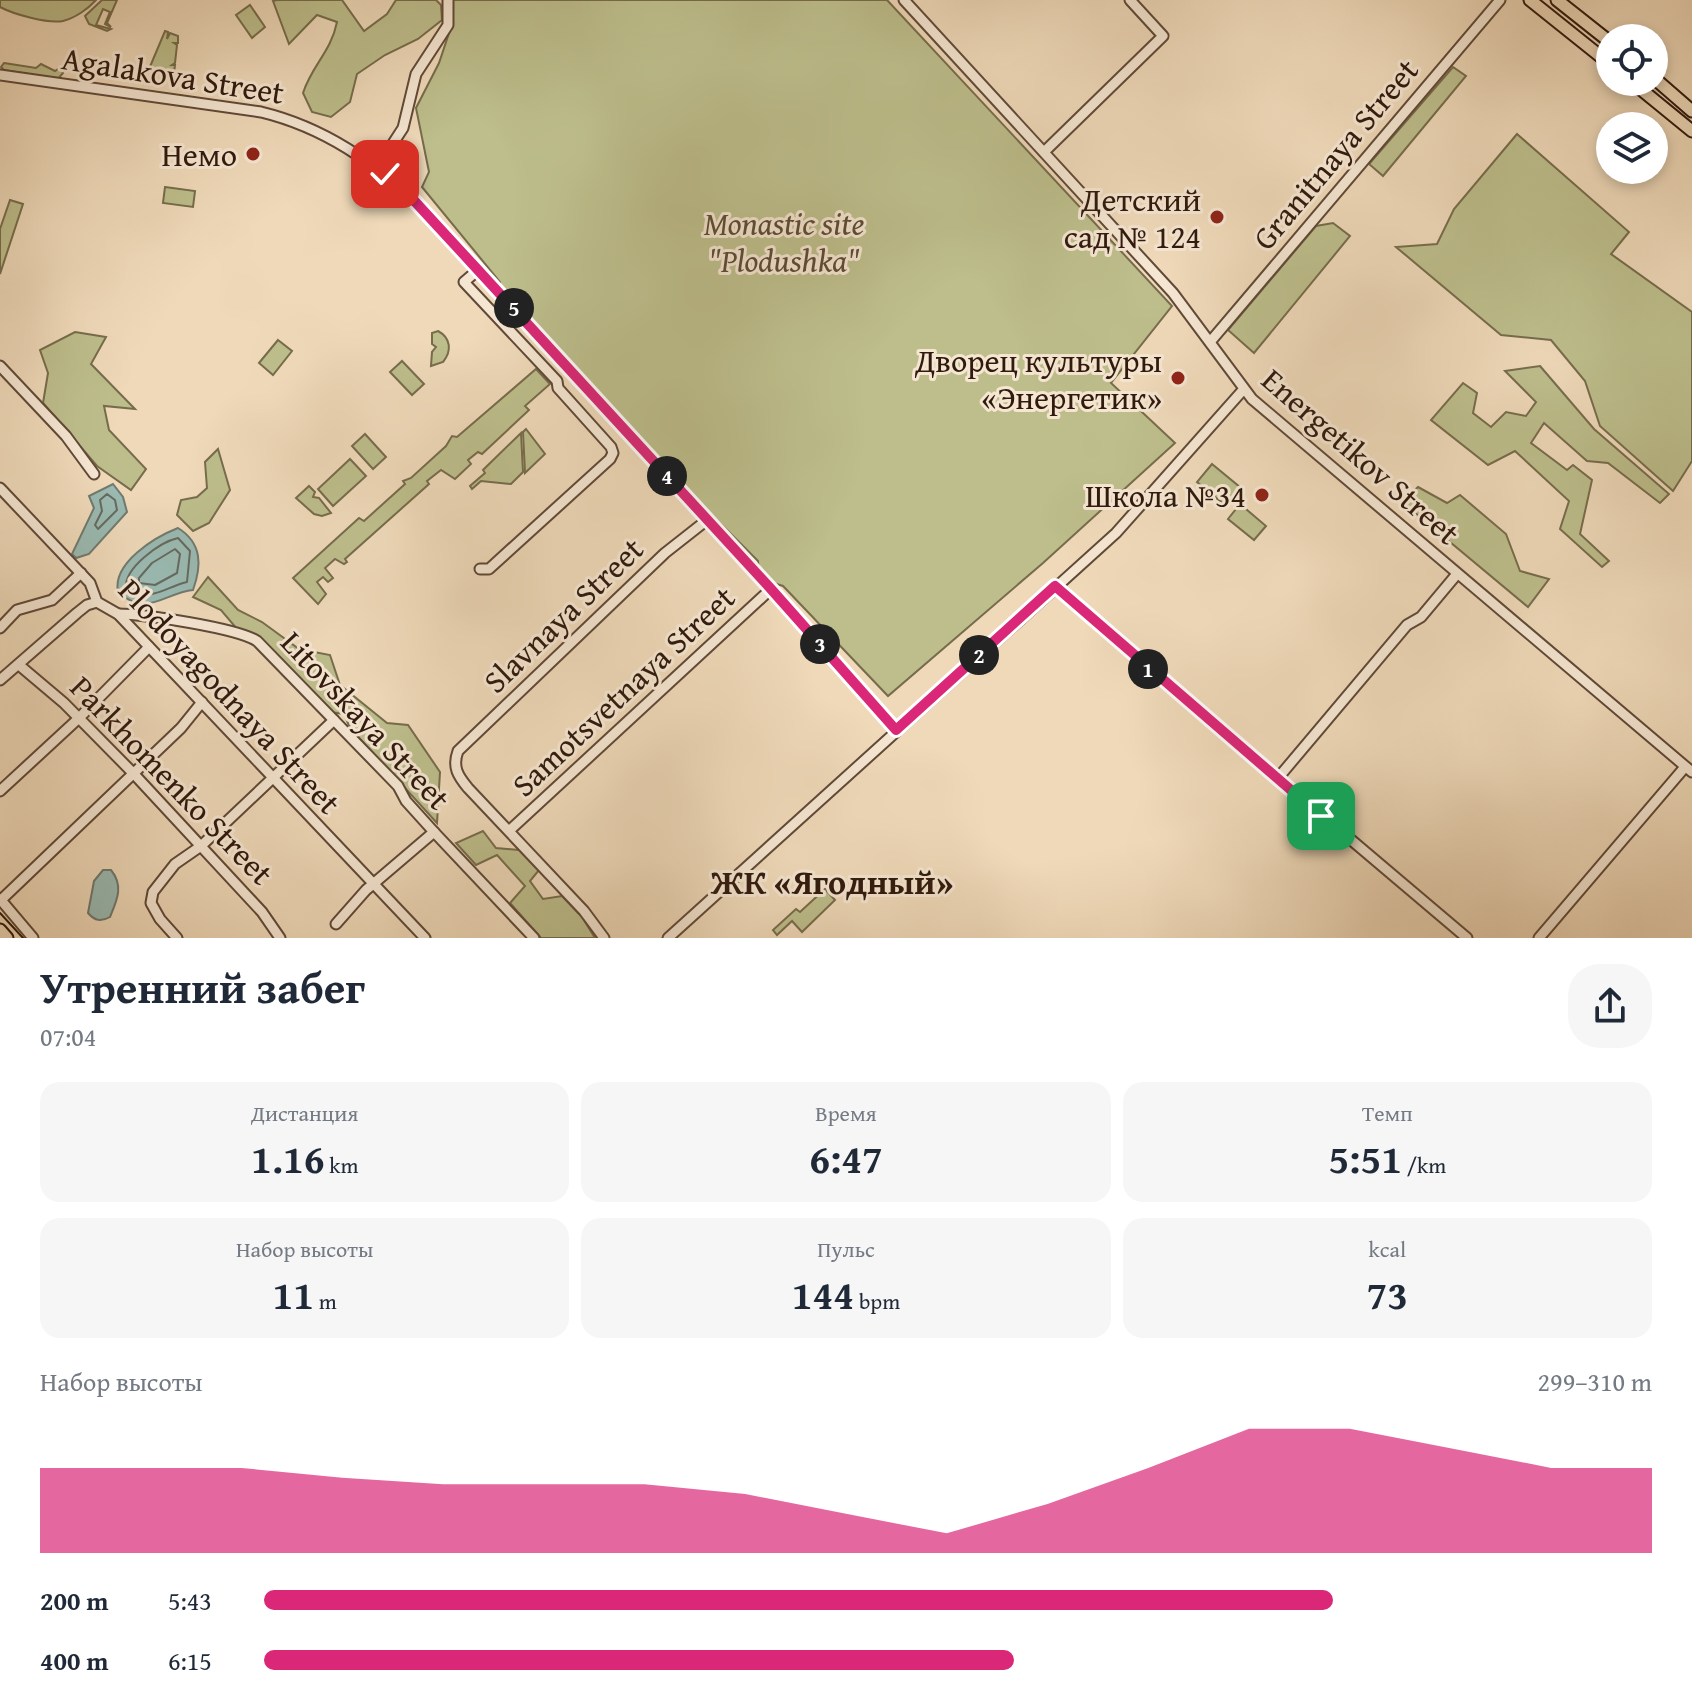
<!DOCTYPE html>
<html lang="ru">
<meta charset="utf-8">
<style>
:root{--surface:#fff;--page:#f6f6f7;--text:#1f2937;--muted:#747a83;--accent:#db2777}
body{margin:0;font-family:"Gentium Book Plus",serif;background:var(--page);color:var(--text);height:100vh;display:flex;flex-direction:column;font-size:30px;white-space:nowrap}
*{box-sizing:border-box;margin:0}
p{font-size:26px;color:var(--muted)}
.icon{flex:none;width:44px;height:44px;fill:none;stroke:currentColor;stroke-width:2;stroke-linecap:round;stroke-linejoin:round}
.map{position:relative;height:938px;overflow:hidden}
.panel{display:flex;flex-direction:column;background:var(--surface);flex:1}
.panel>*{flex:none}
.controls{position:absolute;left:1596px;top:24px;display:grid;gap:16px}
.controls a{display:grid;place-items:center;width:72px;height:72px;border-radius:50%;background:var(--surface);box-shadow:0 4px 12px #0003;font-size:40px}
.pin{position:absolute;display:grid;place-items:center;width:68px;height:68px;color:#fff;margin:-34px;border-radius:16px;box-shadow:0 4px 12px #0006}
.km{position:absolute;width:40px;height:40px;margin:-20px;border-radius:50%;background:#222;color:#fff;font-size:22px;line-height:40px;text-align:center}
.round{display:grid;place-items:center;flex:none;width:84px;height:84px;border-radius:32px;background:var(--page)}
.summary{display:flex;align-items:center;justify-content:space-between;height:136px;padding:0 40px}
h1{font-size:44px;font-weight:700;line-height:60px}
.metrics{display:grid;grid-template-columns:repeat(3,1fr);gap:12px;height:136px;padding:8px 40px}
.metrics div{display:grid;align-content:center;border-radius:20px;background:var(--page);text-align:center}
.metrics b{font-size:40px;font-weight:700}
.metrics small{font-size:22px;font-weight:400}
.metrics p{font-size:22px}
.chart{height:224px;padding:16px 40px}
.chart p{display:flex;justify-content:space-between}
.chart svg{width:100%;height:144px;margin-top:8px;fill:var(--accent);opacity:.7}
ul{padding:0 40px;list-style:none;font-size:26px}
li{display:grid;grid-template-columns:128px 96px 1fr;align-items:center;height:60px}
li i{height:20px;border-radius:10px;background:var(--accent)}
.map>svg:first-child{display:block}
</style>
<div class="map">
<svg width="1692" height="938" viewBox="0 0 1692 938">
<rect width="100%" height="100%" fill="#efd9b9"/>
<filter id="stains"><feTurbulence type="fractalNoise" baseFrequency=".0025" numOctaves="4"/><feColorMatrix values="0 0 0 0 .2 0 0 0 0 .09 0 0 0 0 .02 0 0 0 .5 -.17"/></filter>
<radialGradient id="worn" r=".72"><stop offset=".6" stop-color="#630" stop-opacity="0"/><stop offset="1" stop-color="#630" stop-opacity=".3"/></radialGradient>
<!-- green -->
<g fill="#bdbe8c" stroke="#766c4c" stroke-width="2">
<path d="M 0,0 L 96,0 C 88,9 75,18 63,21 C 48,24 13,14 0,7 Z"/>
<polygon points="102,0 117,0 107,23 111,27 105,24 110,12 103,9 96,25 111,29 107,31 89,24 85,16"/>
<path d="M 277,0 L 342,0 L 364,31 L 387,14 L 396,0 L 436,0 L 441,5 L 442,20 L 418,39 L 385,55 L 357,74 L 350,102 L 331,117 L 312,112 L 303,93 C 312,65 331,52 337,22 L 317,15 L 289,44 L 273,1 Z"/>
<path d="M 453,0 L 887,0 L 1172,306 L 1111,383 L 1175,443 L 1043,563 L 888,696 L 783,586 L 770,582 L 759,572 L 758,561 C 723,526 688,492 655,456 C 603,401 554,343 500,290 L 500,282 L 422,187 L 429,172 L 416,108 L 439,63 L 453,21 Z"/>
<polygon points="250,5 265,27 252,38 236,15"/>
<polygon points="165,31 168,32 167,39 170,33 178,36 178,43 174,43 177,45 175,63 172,65 175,65 174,73 149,69"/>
<polygon points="4,63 36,68 41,64 55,71 61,67 63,73 58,79 4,70 1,67"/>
<polygon points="1453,67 1466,76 1383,176 1369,164"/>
<polygon points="1517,134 1629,232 1611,254 1692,312 1692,461 1673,491 1600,426 1585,381 1551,340 1501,335 1396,247 1437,244 1454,209"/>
<polygon points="165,187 195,191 193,207 163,203"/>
<polygon points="10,200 23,204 0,274 0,229"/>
<polygon points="1333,223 1350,236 1254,353 1228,330 1316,226"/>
<path d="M 438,331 C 451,338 452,351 443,362 L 431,366 L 432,352 L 436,347 L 432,344 L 432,333 Z"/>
<polygon points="75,332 106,337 91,364 135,409 104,406 109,430 146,469 131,490 97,466 43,403 48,373 40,350"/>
<polygon points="278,340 292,351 273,375 259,363"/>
<polygon points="402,361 424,384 412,395 390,372"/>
<polygon points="1540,366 1594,429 1669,494 1660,503 1608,463 1587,461 1544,423 1531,443 1567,470 1573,465 1592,480 1580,534 1609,561 1602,567 1560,529 1569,501 1515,451 1488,465 1431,420 1463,383 1477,393 1473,413 1491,427 1506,412 1526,416 1536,402 1505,371"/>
<polygon points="536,369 550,384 525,406 529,410 482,454 478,452 468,460 471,464 455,479 441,470 427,481 429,484 345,559 347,562 344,564 335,559 325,568 333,578 328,582 323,577 317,582 326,594 318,604 293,578 359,518 364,521 405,484 403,481 411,478 446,446 452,436 457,437"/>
<polygon points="526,429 545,454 525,473 523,432"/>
<polygon points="521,433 523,472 511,484 481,481 472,489 470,486 485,473 483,470"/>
<polygon points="365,434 386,457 373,469 352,446"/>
<polygon points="218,449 230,490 209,523 193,531 177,515 181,500 197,497 207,488 205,462"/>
<polygon points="350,459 366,476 333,506 318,489"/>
<polygon points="1212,464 1241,488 1226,506 1197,482"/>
<polygon points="309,486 315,492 313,497 319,498 331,513 322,516 314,514 296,498"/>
<polygon points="1418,487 1447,503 1460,495 1506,534 1520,571 1549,579 1528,607 1402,502"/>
<polygon points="1240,504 1266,526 1254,540 1228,519"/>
<polygon points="208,577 238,610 262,622 299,649 330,655 340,685 387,723 408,725 440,772 437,823 350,728 344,714 330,712 271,648 237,629 221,610 193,597"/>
<polygon points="483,831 496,848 519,850 539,870 530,881 543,899 562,896 582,917 595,938 541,938 510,903 525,886 497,855 476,865 456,843"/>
<polygon points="825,889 835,900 802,932 792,921 777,935 773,930 796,909 800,912"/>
</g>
<!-- water -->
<g fill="#9abab2" stroke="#707a70" stroke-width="2">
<polygon points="113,484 123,497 127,512 89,554 76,558 72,554 94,508 89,496"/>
<path d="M 178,528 C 202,543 202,565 193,590 C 164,593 147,618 118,592 C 112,563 155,537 178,528 Z"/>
<path d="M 103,870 L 111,870 C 124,886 117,900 110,917 C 101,922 95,921 88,913 L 94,881 Z"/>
</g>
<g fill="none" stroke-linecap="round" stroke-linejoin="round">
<!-- shore -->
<g stroke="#656a60" stroke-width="2">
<polygon points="107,494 115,500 117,510 98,529 95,525 102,511 100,500"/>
<path d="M 178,538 L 190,551 L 187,582 C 162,588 153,603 126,588 C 124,568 160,542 178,538 Z"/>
<polygon points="175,549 180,554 177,573 155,585 139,583 139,578 152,563"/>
</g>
<defs>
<g id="minor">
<polyline points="904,0 1173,293 1252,399 1692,772"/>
<path d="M 0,75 L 261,112 C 327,128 380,165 426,214 L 771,589 L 896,730"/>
<polyline points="1044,152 1163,36 1130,0"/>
<polyline points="377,168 403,128 416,74 448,25 448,0"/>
<polyline points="478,270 464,282 557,381 558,388 611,447 613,453 610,459 489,569 480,569"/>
<polyline points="1210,342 1500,0"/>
<polyline points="0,366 66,436 94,474"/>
<polyline points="0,488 90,583 97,602 118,614 425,938"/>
<polyline points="1055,586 1153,672 1467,938"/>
<path d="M 118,614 C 144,614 237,628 257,641 L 398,786 L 406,801 L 434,832 L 534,938"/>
<polyline points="0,628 17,610 52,600 81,573"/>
<polyline points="19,665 64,703 133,773 262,912 280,938"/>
<polyline points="0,680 77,613 87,605 97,602"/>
<polyline points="1278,778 1407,625 1421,617 1457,574"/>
<polyline points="0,791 79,718 149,647"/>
<polyline points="510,830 771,589"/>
<polyline points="0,899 33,938"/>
<polyline points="1,900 181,728 202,702"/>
<polyline points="336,924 366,890 434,832"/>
<polyline points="177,938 160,919 151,903 153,892 175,864 201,846 334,720"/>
<path d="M 604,938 L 584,911 L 468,788 C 458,776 452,767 458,751 L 665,553 L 707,520"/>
<polyline points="668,938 1116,533 1243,390"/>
<polyline points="1539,938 1685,767"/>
</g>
<g id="major">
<polyline points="1530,0 1610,64"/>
<polyline points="1557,0 1610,42"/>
<polyline points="1654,78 1692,111"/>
<polyline points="1632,82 1692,131"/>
<polyline points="0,930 7,938"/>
</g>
</defs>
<!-- minor casing -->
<use href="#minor" stroke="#604938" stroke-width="13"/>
<!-- major casing -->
<use href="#major" stroke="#30190d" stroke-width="15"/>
<!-- minor -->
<use href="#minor" stroke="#f5e6d2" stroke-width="9"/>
<!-- major -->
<use href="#major" stroke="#efd9b9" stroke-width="11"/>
<!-- tram -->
<polyline stroke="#30190d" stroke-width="2" points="0,913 23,938"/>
</g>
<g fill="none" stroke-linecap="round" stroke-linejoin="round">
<defs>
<polyline id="route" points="385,174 408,194 478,270 771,589 896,730 1055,586 1321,816"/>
</defs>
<!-- route casing -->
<use href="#route" stroke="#fff" stroke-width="16"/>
<!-- route -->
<use href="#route" stroke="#db2777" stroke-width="10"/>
</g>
<!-- markers -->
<g fill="#8f2418" stroke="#f5e6d2" stroke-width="3">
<circle cx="253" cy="154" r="8"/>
<circle cx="1217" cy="217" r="8"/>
<circle cx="1178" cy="378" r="8"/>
<circle cx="1262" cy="495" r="8"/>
</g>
<g text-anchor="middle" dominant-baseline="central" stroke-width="6" stroke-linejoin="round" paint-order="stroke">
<!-- street labels -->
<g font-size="32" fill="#30190d" stroke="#f5e6d2">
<text transform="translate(173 75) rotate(9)">Agalakova Street</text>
<text transform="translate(1335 154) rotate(-50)">Granitnaya Street</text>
<text transform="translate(1361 456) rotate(41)">Energetikov Street</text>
<text transform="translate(563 615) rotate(-44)">Slavnaya Street</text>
<text transform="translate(623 691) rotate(-43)">Samotsvetnaya Street</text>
<text transform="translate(230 696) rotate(47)">Plodoyagodnaya Street</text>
<text transform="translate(366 720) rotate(47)">Litovskaya Street</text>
<text transform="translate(172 780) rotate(46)">Parkhomenko Street</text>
</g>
<!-- poi labels -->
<g font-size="32" fill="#30190d" stroke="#f5e6d2" text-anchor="end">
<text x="237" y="154">Немо</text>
<text x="1201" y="199">Детский<tspan x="1201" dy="37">сад № 124</tspan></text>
<text x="1162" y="360">Дворец культуры<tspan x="1162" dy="37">«Энергетик»</tspan></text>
<text x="1246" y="495">Школа №34</text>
</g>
<!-- park labels -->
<g font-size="32" font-style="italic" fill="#5a4b33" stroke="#f5e6d2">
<text x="784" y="223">Monastic site<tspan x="784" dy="37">"Plodushka"</tspan></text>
</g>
<!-- neighbourhood labels -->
<g font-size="34" font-weight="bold" fill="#30190d" stroke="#f5e6d2">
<text x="832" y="881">ЖК «Ягодный»</text>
</g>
</g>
<rect width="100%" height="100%" filter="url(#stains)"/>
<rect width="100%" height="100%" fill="url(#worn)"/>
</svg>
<div class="controls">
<a><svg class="icon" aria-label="locate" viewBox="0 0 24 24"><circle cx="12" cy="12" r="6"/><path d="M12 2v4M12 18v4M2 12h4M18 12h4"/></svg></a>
<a><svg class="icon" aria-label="layers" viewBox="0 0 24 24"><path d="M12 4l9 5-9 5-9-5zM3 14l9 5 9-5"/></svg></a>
</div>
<div class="pin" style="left:1321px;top:816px;background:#1e9e55"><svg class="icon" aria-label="arrive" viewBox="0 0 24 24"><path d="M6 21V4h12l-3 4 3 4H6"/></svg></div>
<div class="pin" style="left:385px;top:174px;background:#d93025"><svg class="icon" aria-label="check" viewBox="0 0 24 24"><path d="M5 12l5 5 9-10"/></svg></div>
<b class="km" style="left:1148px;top:669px">1</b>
<b class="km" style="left:979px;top:655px">2</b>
<b class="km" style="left:820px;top:644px">3</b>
<b class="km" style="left:667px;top:476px">4</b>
<b class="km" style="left:514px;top:308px">5</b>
</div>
<section class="panel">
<div class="summary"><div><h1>Утренний забег</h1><p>07:04</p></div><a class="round"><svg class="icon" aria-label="share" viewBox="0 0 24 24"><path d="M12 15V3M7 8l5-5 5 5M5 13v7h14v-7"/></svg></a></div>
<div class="metrics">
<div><p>Дистанция</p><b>1.16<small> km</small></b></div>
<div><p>Время</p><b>6:47</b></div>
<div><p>Темп</p><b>5:51<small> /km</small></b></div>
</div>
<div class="metrics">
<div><p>Набор высоты</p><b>11<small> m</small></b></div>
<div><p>Пульс</p><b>144<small> bpm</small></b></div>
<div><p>kcal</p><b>73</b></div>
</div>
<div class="chart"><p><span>Набор высоты</span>299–310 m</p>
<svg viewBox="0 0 160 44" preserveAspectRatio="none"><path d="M0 44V18L10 18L20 18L30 21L40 23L50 23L60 23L70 26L80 32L90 38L100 29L110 18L120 6L130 6L140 12L150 18L160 18V44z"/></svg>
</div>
<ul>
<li><b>200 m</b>5:43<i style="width:77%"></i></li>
<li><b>400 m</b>6:15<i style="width:54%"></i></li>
</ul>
</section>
